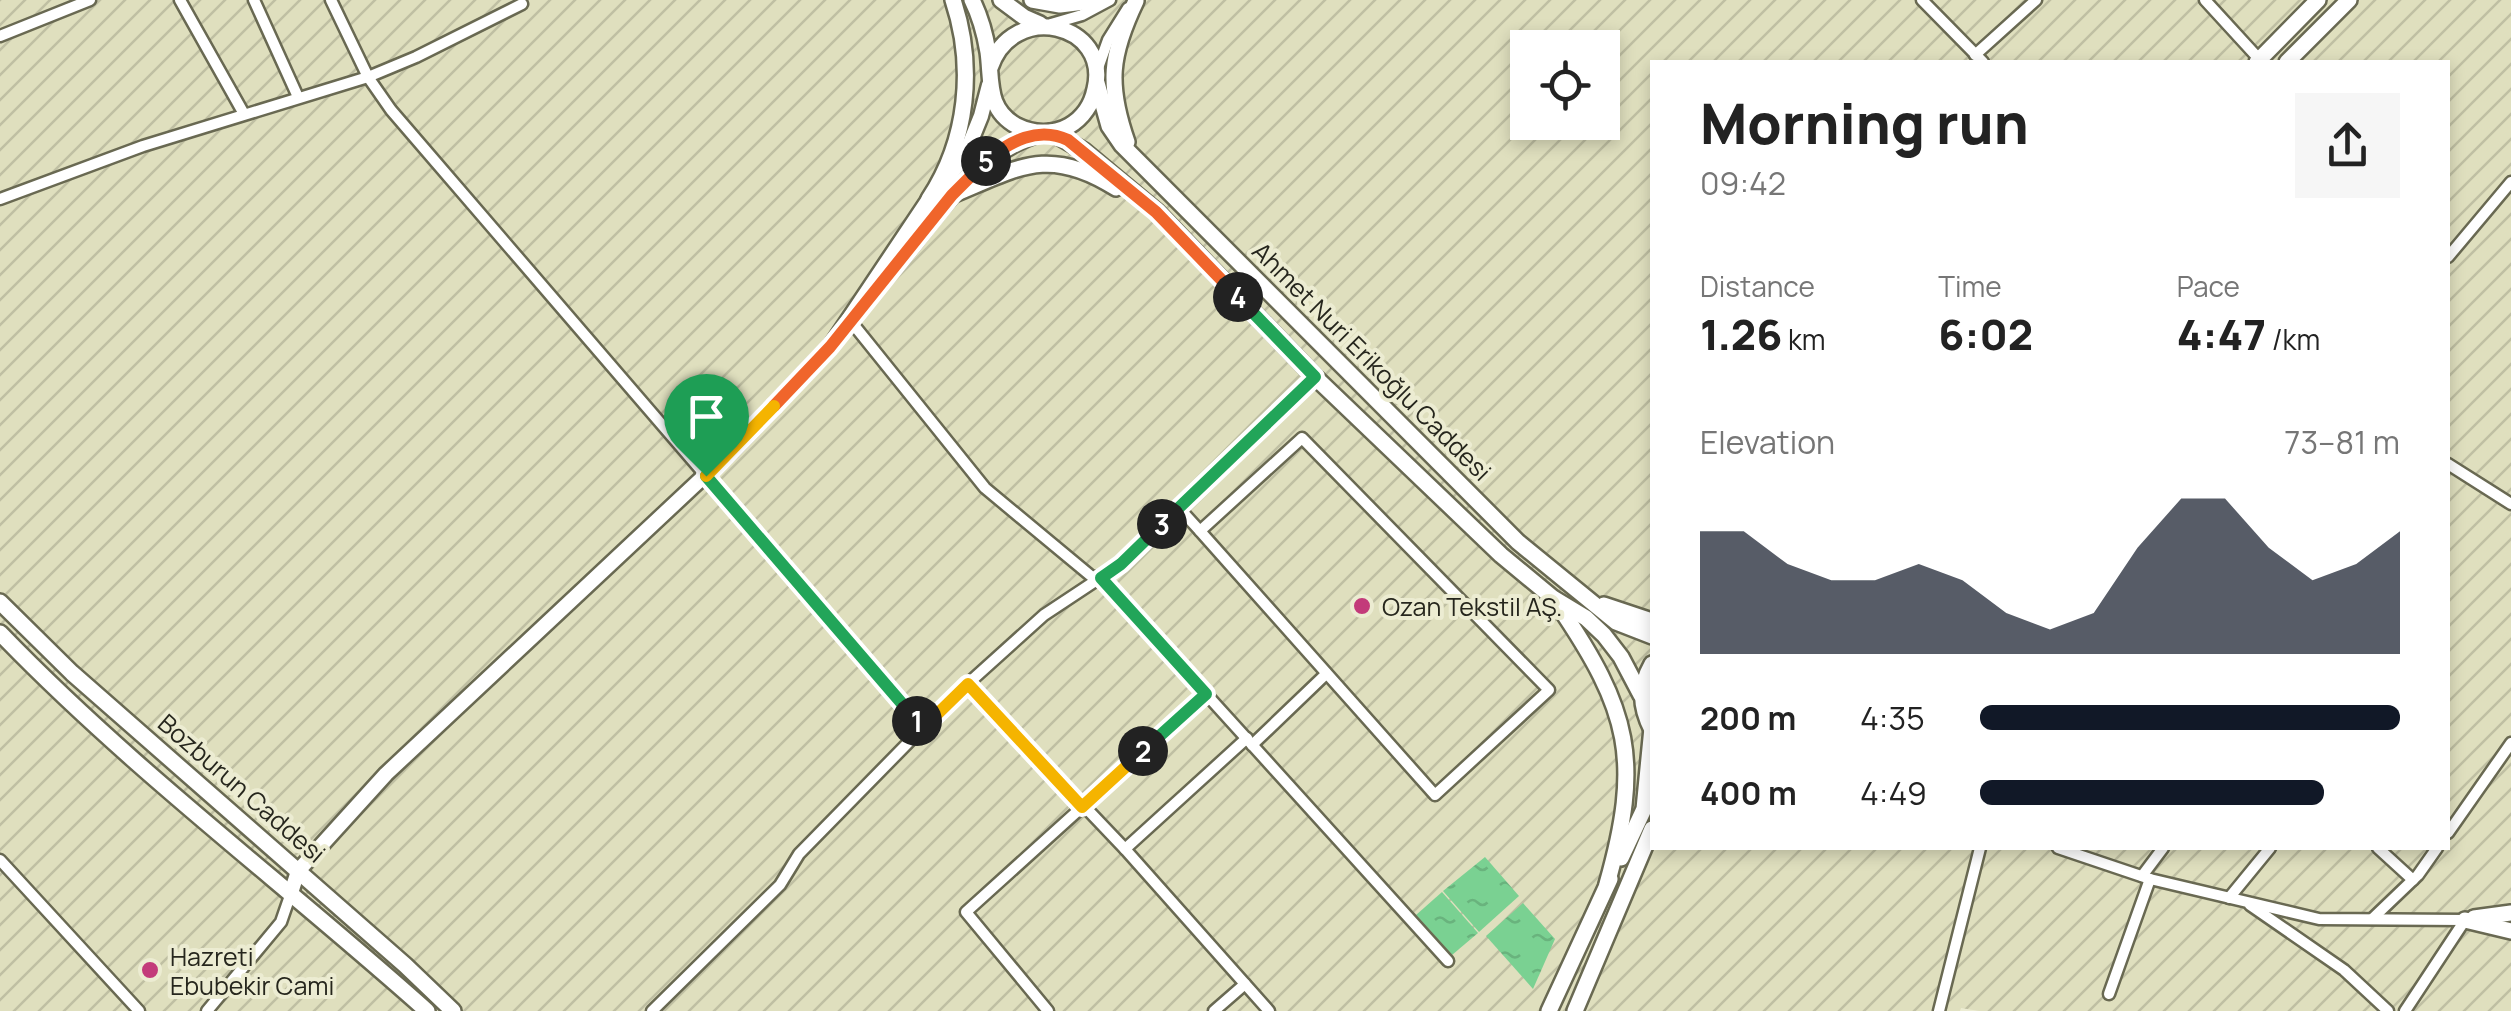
<!DOCTYPE html>
<meta charset="utf-8">
<style>
:root{--surface:#fff;--page:#f6f6f6;--text:#222;--muted:#767676;--accent:#111827}
body{margin:0;font-family:Manrope,sans-serif;background:var(--page);color:var(--text);height:100vh;display:flex;flex-direction:column;font-size:38px;white-space:nowrap}
*{box-sizing:border-box;margin:0}
p{font-size:32px;color:var(--muted)}
.icon{flex:none;width:55px;height:55px;fill:none;stroke:currentColor;stroke-width:2;stroke-linecap:round;stroke-linejoin:round}
.map{position:relative;flex:1;overflow:hidden}
.drawer{position:absolute;left:1650px;top:60px;width:800px;height:790px;display:flex;flex-direction:column;background:var(--surface);border-radius:0px;box-shadow:0 5px 15px #0003}
.drawer>*{flex:none}
.controls{position:absolute;left:1510px;top:30px;display:grid;gap:20px}
.controls a{display:grid;place-items:center;width:110px;height:110px;border-radius:0px;background:var(--surface);box-shadow:0 5px 15px #0003;font-size:50px}
.pin{position:absolute;display:grid;place-items:center;width:85px;height:85px;color:#fff;margin:-102px -42px;border-radius:50% 50% 50% 0;rotate:-45deg;box-shadow:0 0 10px #0007}
.pin .icon{rotate:45deg}
.km{position:absolute;width:50px;height:50px;margin:-25px;border-radius:50%;background:#222;color:#fff;font-size:28px;line-height:50px;text-align:center}
.round{display:grid;place-items:center;flex:none;width:105px;height:105px;border-radius:0px;background:var(--page)}
.overview{display:flex;align-items:center;justify-content:space-between;height:170px;padding:0 50px}
h1{font-size:55px;font-weight:800;line-height:75px}
.metrics{display:grid;grid-template-columns:repeat(3,1fr);gap:15px;height:170px;padding:10px 50px}
.metrics div{display:grid;align-content:center}
.metrics b{font-size:42px;font-weight:800}
.metrics small{font-size:28px;font-weight:400}
.metrics p{font-size:28px}
.chart{height:280px;padding:20px 50px}
.chart p{display:flex;justify-content:space-between}
.chart svg{width:100%;height:180px;margin-top:10px;fill:var(--accent);opacity:.7}
ul{padding:0 50px;list-style:none;font-size:32px}
li{display:grid;grid-template-columns:160px 120px 1fr;align-items:center;height:75px}
li i{height:25px;border-radius:12px;background:var(--accent)}
.map>svg:first-child{display:block}
</style>
<div class="map">
<svg width="2511" height="1011" viewBox="0 0 2511 1011">
<defs>
<pattern id="industrial-furrows" width="10" height="10" patternUnits="userSpaceOnUse" patternTransform="scale(2.5)"><rect width="10" height="10" fill="#dfdfbe"/><path d="M-1 1l2-2M0 10L10 0M9 11l2-2" fill="none" stroke="#bfbfa3"/></pattern>
<pattern id="water-ripples" width="26" height="14" patternUnits="userSpaceOnUse" patternTransform="scale(2.5)"><rect width="26" height="14" fill="#7ad192"/><path d="M2 4q2-2 4 0t4 0M15 11q2-2 4 0t4 0" fill="none" stroke="#69b37d"/></pattern>
</defs>
<rect width="100%" height="100%" fill="#ececd2"/>
<!-- industrial -->
<path fill="url(#industrial-furrows)" fill-rule="evenodd" d="M 0,0 L 2511,0 L 2511,1011 L 1979,1011 L 1961,1008 L 1960,1011 L 0,1011 ZM 1528,48 L 1602,48 L 1602,122 L 1528,122 ZM 1652,62 L 2448,62 L 2448,848 L 1652,848 Z"/>
<!-- water -->
<g fill="url(#water-ripples)">
<polygon points="1485,857 1519,896 1479,932 1443,891"/>
<polygon points="1442,892 1478,933 1452,955 1416,915"/>
<polygon points="1523,903 1555,939 1533,989 1486,936"/>
</g>
<g fill="none" stroke-linecap="round" stroke-linejoin="round">
<defs>
<g id="street">
<polyline points="180,0 244,114"/>
<polyline points="254,0 298,97"/>
<polyline points="331,0 368,77 391,110 923,728"/>
<polyline points="1922,0 1983,62"/>
<polyline points="2205,0 2260,60"/>
<polyline points="1051,24 1082,15 1110,0"/>
<polyline points="0,36 90,0"/>
<polyline points="1975,55 2036,0"/>
<polyline points="1098,68 1108,40 1128,8"/>
<polyline points="0,199 143,146 368,77 416,57 522,4"/>
<polyline points="2448,257 2511,182"/>
<polyline points="849,319 985,488 1091,576 1101,578 1448,961"/>
<polygon points="1302,438 1549,690 1435,795 1200,531"/>
<polyline points="2448,464 2511,504"/>
<polyline points="1179,508 1200,531"/>
<polyline points="968,684 1125,849"/>
<polyline points="1247,738 1125,849 1269,1011"/>
<polyline points="1252,745 1325,675"/>
<polyline points="2448,833 2511,743"/>
<polyline points="2058,848 2150,879 2319,919 2465,920"/>
<polyline points="2378,848 2413,880"/>
<polyline points="0,860 139,1011"/>
<polyline points="2142,876 2163,848"/>
<polyline points="2229,898 2270,848"/>
<polyline points="2250,905 2344,970 2388,1011"/>
<polyline points="2372,919 2418,875 2437,848"/>
<polyline points="2109,994 2150,879"/>
<polyline points="207,1011 281,922 291,893"/>
<polyline points="652,1011 780,885 799,854 952,698 1044,615 1121,564 1315,377"/>
<polyline points="1048,1011 966,912 1207,694"/>
<polyline points="1214,1011 1245,984"/>
<polyline points="1939,1011 1980,848"/>
<polyline points="2405,1011 2465,920"/>
</g>
<g id="secondary">
<path d="M 886,277 C 934,223 970,154 1043,133"/>
<polyline points="291,893 298,871 386,774 732,450 830,347 929,199 964,158 981,116 989,85"/>
</g>
<g id="primary">
<path d="M 972,0 C 980,16 985,34 988,52 C 992,81 986,109 1017,126 C 1033,134 1053,135 1069,126 C 1083,118 1092,104 1095,89 C 1111,23 1012,0 990,68"/>
<polyline points="1001,0 1024,17 1040,24"/>
<polyline points="1032,0 1060,5 1100,0"/>
<polyline points="2257,62 2318,0"/>
<polyline points="2287,62 2349,0"/>
<polyline points="1097,83 1109,126 1122,145 1518,542 1616,622 1652,636"/>
<polyline points="1051,132 1084,151 1157,212 1315,377 1501,555 1553,598 1586,618 1604,635 1621,657 1641,695"/>
<path d="M 1127,142 C 1107,85 1110,55 1136,1"/>
<path d="M 952,195 C 1018,168 1048,145 1116,188"/>
<path d="M 929,199 C 968,140 975,66 953,0"/>
<polyline points="0,602 72,673 405,965 453,1011"/>
<path d="M 1558,605 C 1630,711 1642,760 1607,884"/>
<polyline points="1604,605 1652,621"/>
<path d="M 0,633 C 132,770 285,884 427,1011"/>
<path d="M 1652,664 C 1639,687 1640,706 1652,730"/>
<polyline points="1621,858 1644,809 1652,728"/>
<polyline points="2474,918 2511,913"/>
<polyline points="2465,920 2511,931"/>
<polyline points="1549,1011 1610,879"/>
<polyline points="1575,1011 1652,829"/>
</g>
</defs>
<!-- street casing -->
<use href="#street" stroke="#696952" stroke-width="15"/>
<!-- secondary casing -->
<use href="#secondary" stroke="#696952" stroke-width="19"/>
<!-- primary casing -->
<use href="#primary" stroke="#696952" stroke-width="20"/>
<!-- street -->
<use href="#street" stroke="#fff" stroke-width="10"/>
<!-- secondary -->
<use href="#secondary" stroke="#fff" stroke-width="14"/>
<!-- primary -->
<use href="#primary" stroke="#fff" stroke-width="15"/>
</g>
<g fill="none" stroke-linecap="round" stroke-linejoin="round">
<defs>
<polyline id="split-1" points="706,476 917,721"/>
<polyline id="split-2" points="917,721 923,728 968,684 1082,807 1143,751"/>
<polyline id="split-3" points="1143,751 1206,694 1101,578 1121,564 1162,524"/>
<polyline id="split-4" points="1162,524 1315,377 1238,297"/>
<path id="split-5" d="M 986,161 C 1010,141 1038,126 1068,140 L 1156,212 L 1238,297"/>
<polyline id="split-6" points="774,406 830,347 952,195 986,161"/>
<polyline id="split-7" points="706,476 774,406"/>
</defs>
<!-- split-1 casing -->
<use href="#split-1" stroke="#fff" stroke-width="20"/>
<!-- split-2 casing -->
<use href="#split-2" stroke="#fff" stroke-width="20"/>
<!-- split-3 casing -->
<use href="#split-3" stroke="#fff" stroke-width="20"/>
<!-- split-4 casing -->
<use href="#split-4" stroke="#fff" stroke-width="20"/>
<!-- split-5 casing -->
<use href="#split-5" stroke="#fff" stroke-width="20"/>
<!-- split-6 casing -->
<use href="#split-6" stroke="#fff" stroke-width="20"/>
<!-- split-7 casing -->
<use href="#split-7" stroke="#fff" stroke-width="20"/>
<!-- split-1 -->
<use href="#split-1" stroke="#22a559" stroke-width="12"/>
<!-- split-2 -->
<use href="#split-2" stroke="#f5b400" stroke-width="12"/>
<!-- split-3 -->
<use href="#split-3" stroke="#22a559" stroke-width="12"/>
<!-- split-4 -->
<use href="#split-4" stroke="#22a559" stroke-width="12"/>
<!-- split-5 -->
<use href="#split-5" stroke="#f0652b" stroke-width="12"/>
<!-- split-6 -->
<use href="#split-6" stroke="#f0652b" stroke-width="12"/>
<!-- split-7 -->
<use href="#split-7" stroke="#f5b400" stroke-width="12"/>
</g>
<!-- markers -->
<g fill="#c33b7a" stroke="#ececd2" stroke-width="4">
<circle cx="1362" cy="606" r="10"/>
<circle cx="150" cy="970" r="10"/>
</g>
<g text-anchor="middle" dominant-baseline="central" stroke-width="8" stroke-linejoin="round" paint-order="stroke">
<!-- street labels -->
<g font-size="25" fill="#26261d" stroke="#ececd2">
<text transform="translate(1372 361) rotate(45)">Ahmet Nuri Erikoğlu Caddesi</text>
<text transform="translate(242 788) rotate(41)">Bozburun Caddesi</text>
</g>
<!-- poi labels -->
<g font-size="25" fill="#26261d" stroke="#ececd2" text-anchor="start">
<text x="1382" y="606">Ozan Tekstil AŞ.</text>
<text x="170" y="956">Hazreti<tspan x="170" dy="29">Ebubekir Cami</tspan></text>
</g>
</g>
</svg>
<div class="controls">
<a><svg class="icon" aria-label="locate" viewBox="0 0 24 24"><circle cx="12" cy="12" r="6"/><path d="M12 2v4M12 18v4M2 12h4M18 12h4"/></svg></a>
</div>
<div class="pin" style="left:706px;top:476px;background:#1e9e55"><svg class="icon" aria-label="arrive" viewBox="0 0 24 24"><path d="M6 21V4h12l-3 4 3 4H6"/></svg></div>
<b class="km" style="left:917px;top:721px">1</b>
<b class="km" style="left:1143px;top:751px">2</b>
<b class="km" style="left:1162px;top:524px">3</b>
<b class="km" style="left:1238px;top:297px">4</b>
<b class="km" style="left:986px;top:161px">5</b>
<section class="drawer">
<div class="overview"><div><h1>Morning run</h1><p>09:42</p></div><a class="round"><svg class="icon" aria-label="share" viewBox="0 0 24 24"><path d="M12 15V3M7 8l5-5 5 5M5 13v7h14v-7"/></svg></a></div>
<div class="metrics">
<div><p>Distance</p><b>1.26<small> km</small></b></div>
<div><p>Time</p><b>6:02</b></div>
<div><p>Pace</p><b>4:47<small> /km</small></b></div>
</div>
<div class="chart"><p><span>Elevation</span>73–81 m</p>
<svg viewBox="0 0 160 44" preserveAspectRatio="none"><path d="M0 44V14L10 14L20 22L30 26L40 26L50 22L60 26L70 34L80 38L90 34L100 18L110 6L120 6L130 18L140 26L150 22L160 14V44z"/></svg>
</div>
<ul>
<li><b>200 m</b>4:35<i style="width:100%"></i></li>
<li><b>400 m</b>4:49<i style="width:82%"></i></li>
</ul>
</section>
</div>
